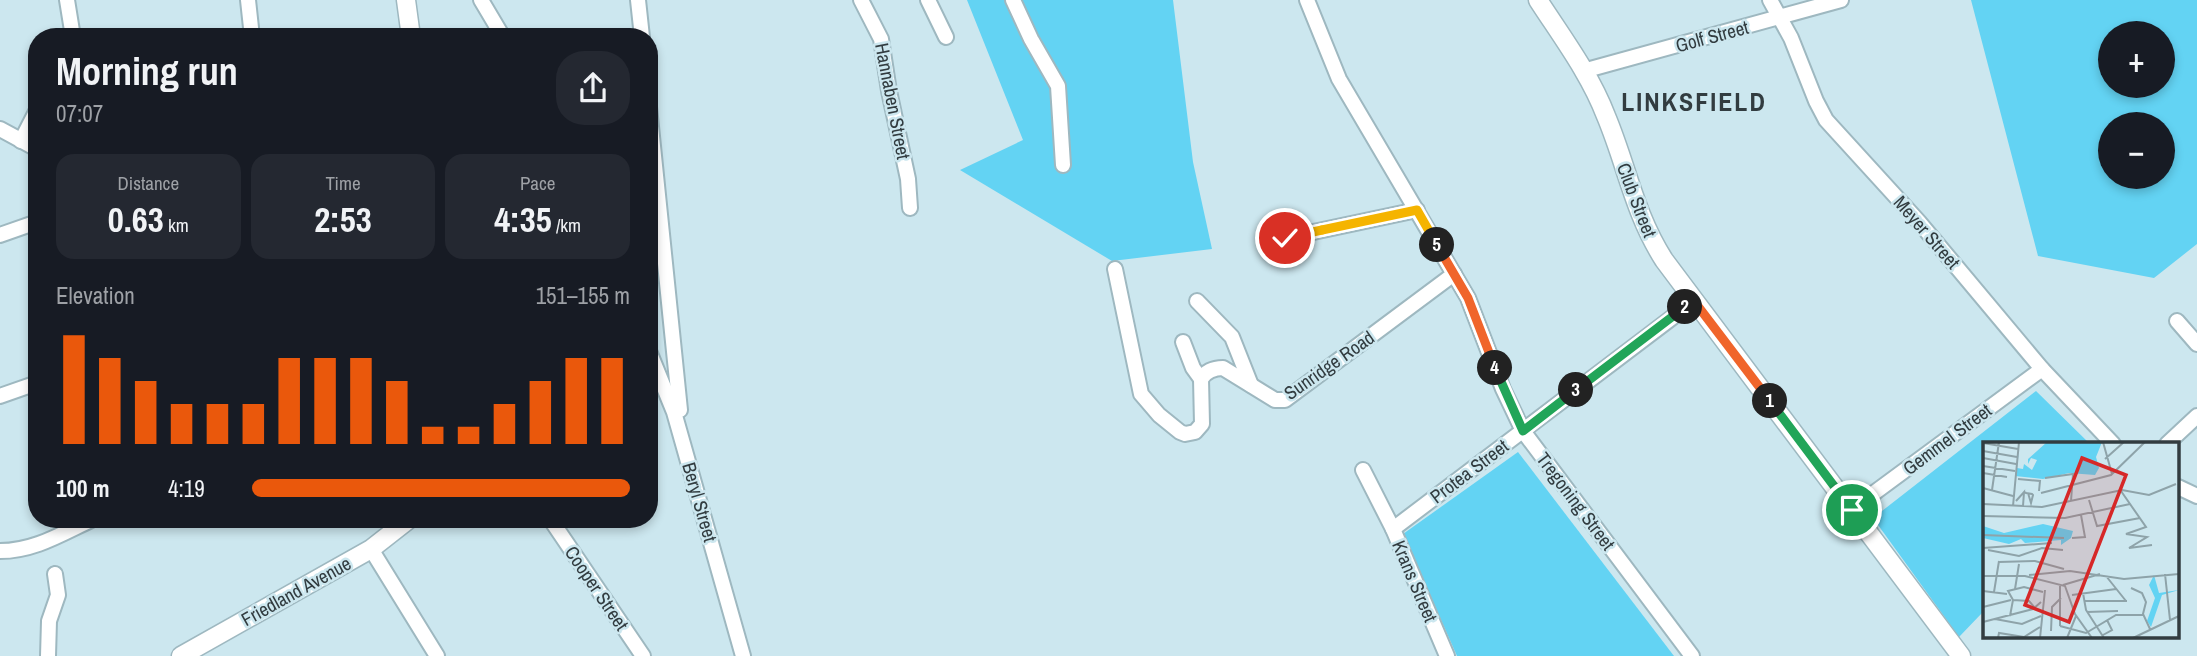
<!DOCTYPE html>
<meta charset="utf-8">
<style>
:root{--surface:#171b24;--page:#242831;--text:#f1f3f6;--muted:#9ea1a6;--accent:#ea580c}
body{margin:0;font-family:"Archivo Narrow",sans-serif;background:var(--page);color:var(--text);height:100vh;display:flex;flex-direction:column;font-size:26px;white-space:nowrap}
*{box-sizing:border-box;margin:0}
p{font-size:23px;color:var(--muted)}
.icon{flex:none;width:38px;height:38px;fill:none;stroke:currentColor;stroke-width:2;stroke-linecap:round;stroke-linejoin:round}
.map{position:relative;flex:1;overflow:hidden}
.drawer{position:absolute;left:28px;top:28px;width:630px;height:500px;display:flex;flex-direction:column;background:var(--surface);border-radius:28px;box-shadow:0 4px 10px #0003}
.drawer>*{flex:none}
.controls{position:absolute;left:2098px;top:21px;display:grid;gap:14px}
.controls a{display:grid;place-items:center;width:77px;height:77px;border-radius:50%;background:var(--surface);box-shadow:0 4px 10px #0003;font-size:35px}
.pin{position:absolute;display:grid;place-items:center;width:60px;height:60px;color:#fff;margin:-30px;border:4px solid #fff;border-radius:50%;box-shadow:0 2px 7px #0007}
.km{position:absolute;width:35px;height:35px;margin:-18px;border-radius:50%;background:#222;color:#fff;font-size:19px;line-height:35px;text-align:center}
.round{display:grid;place-items:center;flex:none;width:74px;height:74px;border-radius:28px;background:var(--page)}
.headline{display:flex;align-items:center;justify-content:space-between;height:119px;padding:0 28px}
h1{font-size:38px;font-weight:700;line-height:52px}
.stats{display:grid;grid-template-columns:repeat(3,1fr);gap:10px;height:119px;padding:7px 28px}
.stats div{display:grid;align-content:center;border-radius:18px;background:var(--page);text-align:center}
.stats b{font-size:35px;font-weight:700}
.stats small{font-size:19px;font-weight:400}
.stats p{font-size:19px}
.chart{height:196px;padding:14px 28px}
.chart p{display:flex;justify-content:space-between}
.chart svg{width:100%;height:126px;margin-top:7px;stroke:var(--accent);stroke-width:6}
ul{padding:0 28px;list-style:none;font-size:23px}
li{display:grid;grid-template-columns:112px 84px 1fr;align-items:center;height:52px}
li i{height:18px;border-radius:9px;background:var(--accent)}
.map>svg:first-child{display:block}
</style>
<div class="map">
<svg width="2197" height="656" viewBox="0 0 2197 656">
<rect width="100%" height="100%" fill="#cce7ef"/>
<!-- green -->
<g fill="#63d3f3" fill-rule="evenodd">
<polygon points="967,0 1173,0 1193,162 1212,249 1112,261 960,170 1023,140"/>
<path d="M 1971,0 L 2197,0 L 2197,244 L 2154,278 L 2038,256 ZM 2163,33 L 2163,86 L 2110,86 L 2110,33 ZM 2163,124 L 2163,177 L 2110,177 L 2110,124 Z"/>
<polygon points="2036,391 2090,444 1985,444 1985,613 1982,613 1959,637 1873,518"/>
<polygon points="1518,452 1674,656 1457,656 1403,534"/>
</g>
<g fill="none" stroke-linecap="round" stroke-linejoin="round">
<defs>
<g id="minor">
<polyline points="67,0 73,37"/>
<polyline points="248,0 252,37"/>
<polyline points="481,0 503,37"/>
<polyline points="638,0 642,37"/>
<polyline points="861,0 881,39 889,91 908,179 910,208"/>
<polyline points="928,0 946,37"/>
<polyline points="1013,0 1031,39 1058,86 1063,165"/>
<polyline points="1307,0 1339,79 1468,298 1503,389 1523,431 1692,656"/>
<polyline points="1770,0 1791,38 1816,101 1826,120 1919,222 2042,369 2113,444"/>
<polyline points="1583,71 1841,0"/>
<polyline points="649,107 680,410 675,411"/>
<polyline points="0,129 37,149"/>
<polyline points="21,141 37,110"/>
<polyline points="0,235 37,222"/>
<polyline points="1285,238 1417,210"/>
<path d="M 1115,269 L 1141,394 L 1159,415 L 1180,432 L 1185,434 L 1195,432 L 1202,424 L 1201,379 C 1206,371 1214,368 1223,368 L 1275,400 L 1285,400 L 1454,274"/>
<polyline points="1197,301 1232,337 1251,385"/>
<polyline points="2177,321 2197,344"/>
<polyline points="1183,342 1193,368 1201,379"/>
<polyline points="649,351 674,412 743,656"/>
<polyline points="0,396 37,383"/>
<polyline points="2167,444 2197,416"/>
<polyline points="1363,470 1393,529"/>
<polyline points="2178,487 2197,496"/>
<polyline points="1851,510 2042,369"/>
<polyline points="551,520 643,656"/>
<polyline points="371,549 437,656"/>
<path d="M 0,551 C 34,551 61,534 91,520"/>
<polyline points="48,656 49,621 58,595 55,574"/>
<polyline points="1447,656 1393,529 1694,301"/>
</g>
<g id="major">
<polyline points="406,0 411,37"/>
<path d="M 1538,0 C 1562,37 1590,74 1606,116 C 1627,166 1634,213 1664,260 L 1961,656"/>
<polyline points="181,656 371,549 408,520"/>
</g>
</defs>
<!-- minor casing -->
<use href="#minor" stroke="#9eb8c0" stroke-width="18"/>
<!-- major casing -->
<use href="#major" stroke="#9eb8c0" stroke-width="21"/>
<!-- minor -->
<use href="#minor" stroke="#fff" stroke-width="14"/>
<!-- major -->
<use href="#major" stroke="#fff" stroke-width="18"/>
</g>
<g fill="none" stroke-linecap="round" stroke-linejoin="round">
<defs>
<polyline id="split-1" points="1770,401 1852,510"/>
<polyline id="split-2" points="1685,307 1694,301 1770,401"/>
<polyline id="split-3" points="1576,390 1685,307"/>
<polyline id="split-4" points="1495,368 1523,431 1576,390"/>
<polyline id="split-5" points="1437,245 1468,298 1495,368"/>
<polyline id="split-6" points="1322,230 1417,210 1437,245"/>
<polyline id="split-7" points="1285,238 1322,230"/>
</defs>
<!-- split-1 casing -->
<use href="#split-1" stroke="#fff" stroke-width="14"/>
<!-- split-2 casing -->
<use href="#split-2" stroke="#fff" stroke-width="14"/>
<!-- split-3 casing -->
<use href="#split-3" stroke="#fff" stroke-width="14"/>
<!-- split-4 casing -->
<use href="#split-4" stroke="#fff" stroke-width="14"/>
<!-- split-5 casing -->
<use href="#split-5" stroke="#fff" stroke-width="14"/>
<!-- split-6 casing -->
<use href="#split-6" stroke="#fff" stroke-width="14"/>
<!-- split-7 casing -->
<use href="#split-7" stroke="#fff" stroke-width="14"/>
<!-- split-1 -->
<use href="#split-1" stroke="#22a559" stroke-width="9"/>
<!-- split-2 -->
<use href="#split-2" stroke="#f0652b" stroke-width="9"/>
<!-- split-3 -->
<use href="#split-3" stroke="#22a559" stroke-width="9"/>
<!-- split-4 -->
<use href="#split-4" stroke="#22a559" stroke-width="9"/>
<!-- split-5 -->
<use href="#split-5" stroke="#f0652b" stroke-width="9"/>
<!-- split-6 -->
<use href="#split-6" stroke="#f5b400" stroke-width="9"/>
<!-- split-7 -->
<use href="#split-7" stroke="#f5b400" stroke-width="9"/>
</g>
<g text-anchor="middle" dominant-baseline="central" stroke-width="5" stroke-linejoin="round" paint-order="stroke">
<!-- street labels -->
<g font-size="19" fill="#323c40" stroke="#cce7ef">
<text transform="translate(1712 36) rotate(-15)">Golf Street</text>
<text transform="translate(893 101) rotate(79)">Hannaben Street</text>
<text transform="translate(1637 200) rotate(69)">Club Street</text>
<text transform="translate(1927 232) rotate(49)">Meyer Street</text>
<text transform="translate(1329 365) rotate(-35)">Sunridge Road</text>
<text transform="translate(1947 439) rotate(-37)">Gemmel Street</text>
<text transform="translate(1469 471) rotate(-37)">Protea Street</text>
<text transform="translate(1576 501) rotate(53)">Tregoning Street</text>
<text transform="translate(700 502) rotate(74)">Beryl Street</text>
<text transform="translate(1415 581) rotate(67)">Krans Street</text>
<text transform="translate(597 588) rotate(56)">Cooper Street</text>
<text transform="translate(296 591) rotate(-29)">Friedland Avenue</text>
</g>
<!-- district labels -->
<g font-size="26" font-weight="bold" letter-spacing="2" fill="#323c40" stroke="#cce7ef">
<text x="1694" y="101">LINKSFIELD</text>
</g>
</g>
<!-- overview -->
<g transform="translate(1983 442)">
<rect width="196" height="196" fill="#cce7ef"/>
<path d="M 64,0 L 119,0 L 113,15 L 116,26 L 112,33 L 86,31 L 60,37 L 32,34 L 36,8 L 34,26 L 40,27 L 41,22 L 49,28 L 54,18 L 48,16 L 45,22 L 45,17 ZM 60,82 L 90,89 L 88,96 L 78,103 L 78,98 L 42,101 L 38,97 L 26,102 L 0,96 L 0,84 L 21,91 ZM 171,133 L 176,151 L 196,148 L 179,153 L 168,185 L 164,179 L 172,156 L 166,143 Z" fill="#63d3f3"/>
<path fill="none" stroke="#8ea3a9" stroke-width="2" d="M 120,0 L 129,32M 0,1 L 35,7M 0,9 L 34,15M 0,16 L 33,22M 122,17 L 141,0M 0,24 L 32,29M 0,31 L 24,35M 62,36 L 90,32 L 88,59M 35,37 L 57,39 L 56,49M 0,46 L 30,54M 9,48 L 16,0M 138,49 L 163,85 L 143,92 L 164,95 L 146,106 L 169,103M 42,50 L 43,51 L 49,52 L 50,53 L 48,61 L 45,51M 58,51 L 128,33 L 162,0M 106,58 L 114,84 L 157,76M 33,59 L 41,50 L 40,64M 0,62 L 59,65 L 139,48 L 166,53 L 193,42M 30,64 L 36,0M 0,74 L 82,76 L 147,62M 0,93 L 81,96M 89,96 L 102,95 L 98,73M 0,106 L 69,101M 5,108 L 36,114 L 59,106 L 80,108M 16,120 L 52,119 L 81,127M 182,132 L 187,178M 46,133 L 87,129 L 141,137 L 196,132M 0,134 L 42,134 L 82,144 L 92,172 L 109,196M 123,134 L 143,159M 80,143 L 117,132M 148,146 L 159,151 L 163,160 L 160,172 L 167,187M 32,147 L 36,122M 0,149 L 24,152M 11,150 L 16,119M 100,151 L 103,168 L 121,196M 89,153 L 133,147M 30,158 L 46,159 L 52,166M 101,159 L 144,159M 0,165 L 28,158M 104,170 L 135,169M 27,174 L 30,158 L 25,149 L 41,145 L 60,150M 12,177 L 39,182 L 58,174M 0,180 L 50,167 L 58,160M 77,184 L 103,191 L 133,173 L 160,173M 77,184 L 77,143M 68,189 L 69,165 L 78,156M 120,193 L 129,188 L 124,178M 15,196 L 16,191 L 41,195 L 57,185M 57,196 L 62,148M 84,196 L 93,174M 150,196 L 196,174"/>
<path fill="#d62828" fill-opacity="0.15" stroke="#d62828" stroke-width="3.5" d="M 99,16 L 143,33 L 86,180 L 42,163 Z"/>
<rect width="196" height="196" fill="none" stroke="#323c40" stroke-width="3.5"/>
</g>
</svg>
<div class="controls">
<a>+</a>
<a>−</a>
</div>
<div class="pin" style="left:1852px;top:510px;background:#1e9e55"><svg class="icon" aria-label="arrive" viewBox="0 0 24 24"><path d="M6 21V4h12l-3 4 3 4H6"/></svg></div>
<div class="pin" style="left:1285px;top:238px;background:#d93025"><svg class="icon" aria-label="check" viewBox="0 0 24 24"><path d="M5 12l5 5 9-10"/></svg></div>
<b class="km" style="left:1770px;top:401px">1</b>
<b class="km" style="left:1685px;top:307px">2</b>
<b class="km" style="left:1576px;top:390px">3</b>
<b class="km" style="left:1495px;top:368px">4</b>
<b class="km" style="left:1437px;top:245px">5</b>
<section class="drawer">
<div class="headline"><div><h1>Morning run</h1><p>07:07</p></div><a class="round"><svg class="icon" aria-label="share" viewBox="0 0 24 24"><path d="M12 15V3M7 8l5-5 5 5M5 13v7h14v-7"/></svg></a></div>
<div class="stats">
<div><p>Distance</p><b>0.63<small> km</small></b></div>
<div><p>Time</p><b>2:53</b></div>
<div><p>Pace</p><b>4:35<small> /km</small></b></div>
</div>
<div class="chart"><p><span>Elevation</span>151–155 m</p>
<svg viewBox="0 0 160 44" preserveAspectRatio="none"><path d="M5 44V6M15 44V14M25 44V22M35 44V30M45 44V30M55 44V30M65 44V14M75 44V14M85 44V14M95 44V22M105 44V38M115 44V38M125 44V30M135 44V22M145 44V14M155 44V14"/></svg>
</div>
<ul>
<li><b>100 m</b>4:19<i style="width:100%"></i></li>
</ul>
</section>
</div>
